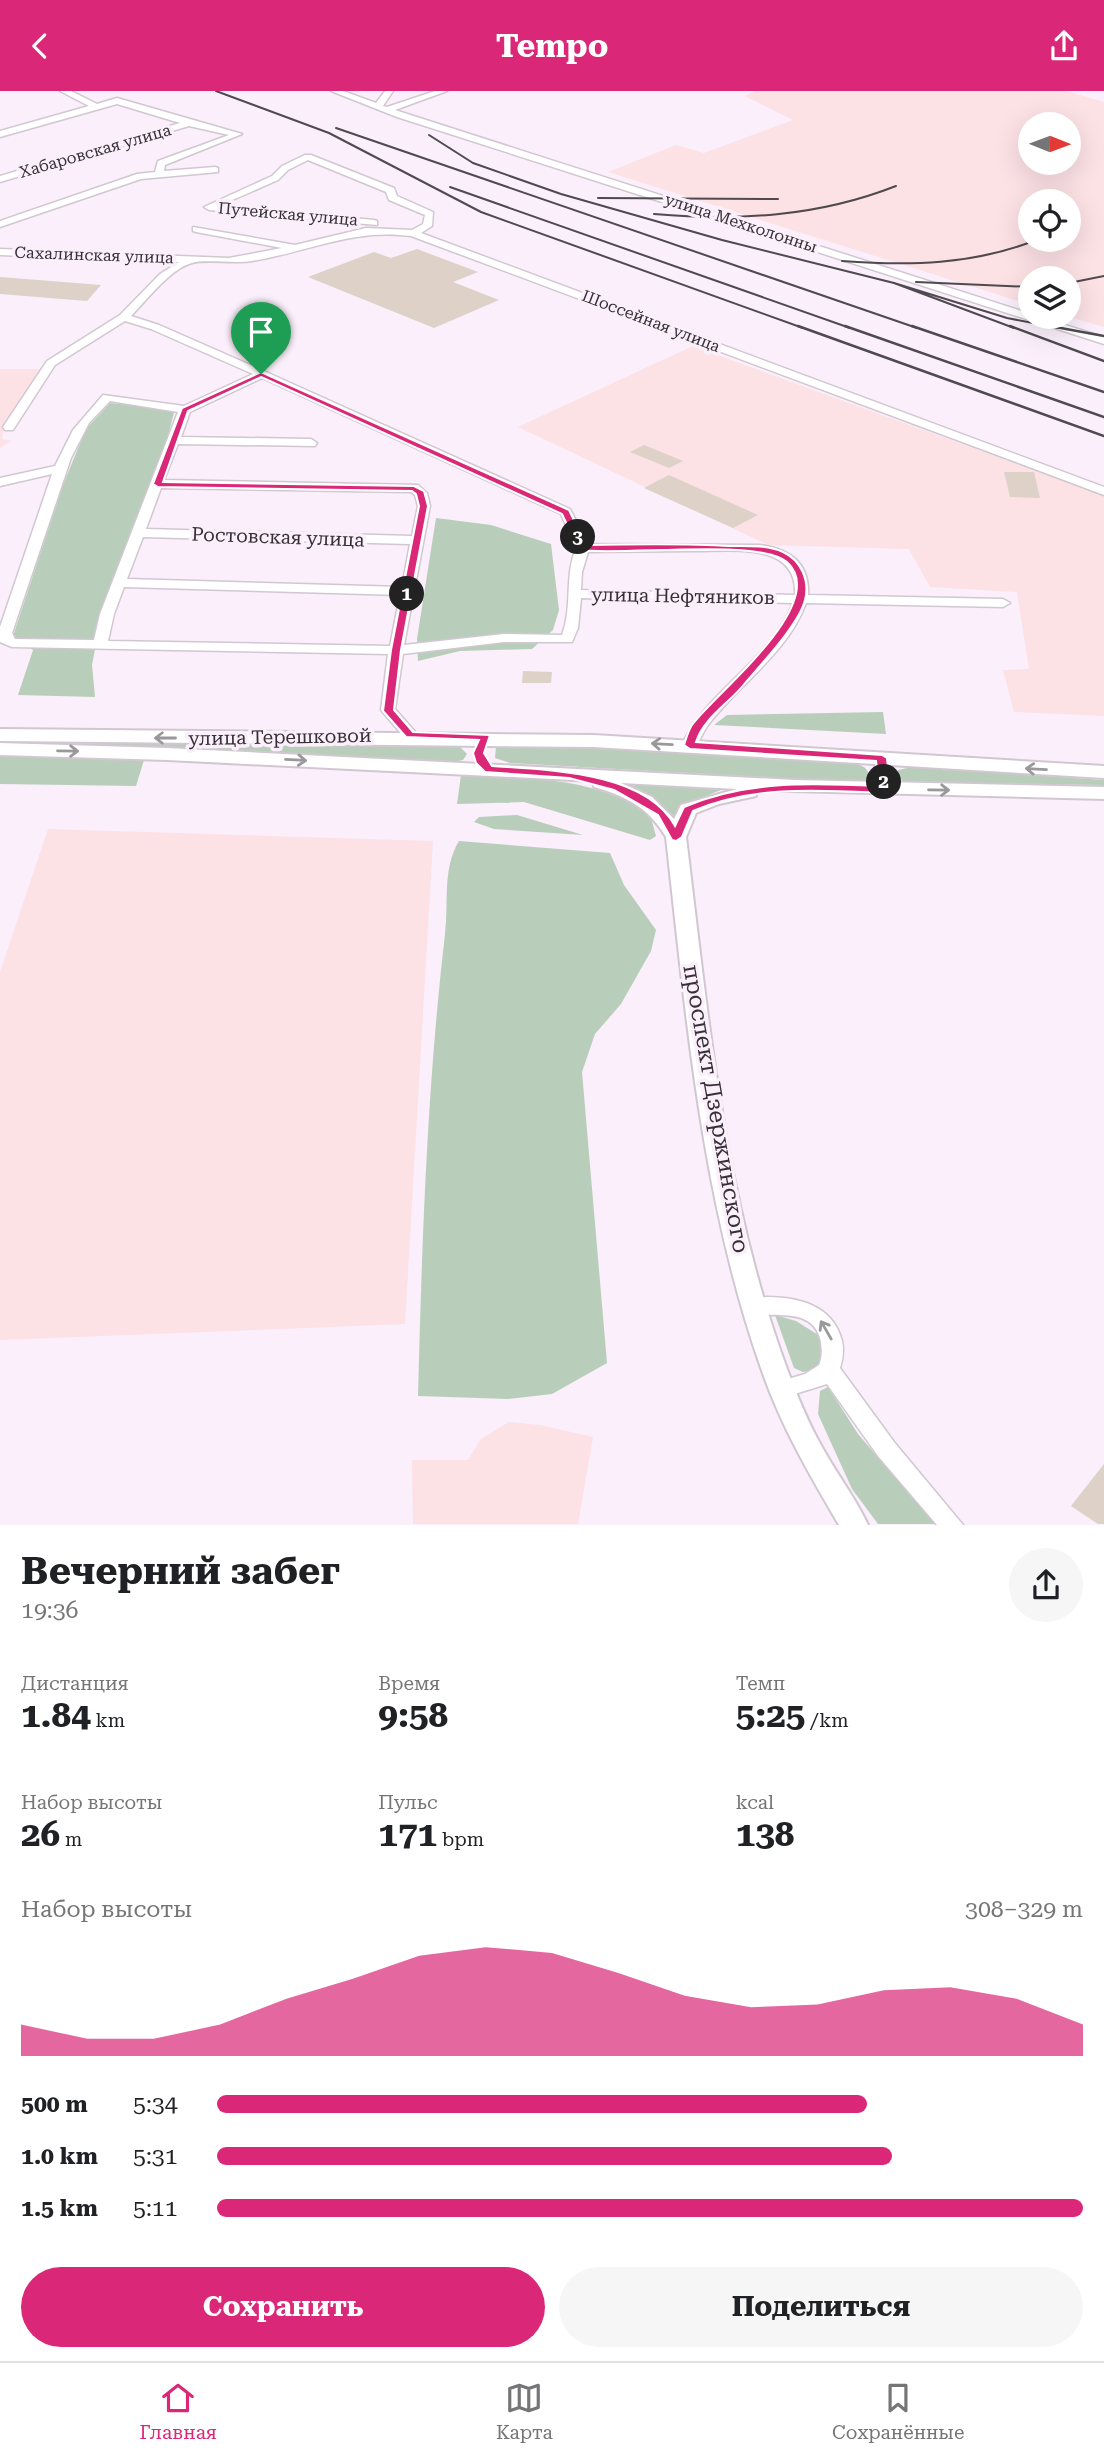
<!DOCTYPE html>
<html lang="ru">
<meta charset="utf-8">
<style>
:root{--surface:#fff;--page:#f6f6f6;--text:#202124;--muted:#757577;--line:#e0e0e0;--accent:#db2777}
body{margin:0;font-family:"Roboto Serif",serif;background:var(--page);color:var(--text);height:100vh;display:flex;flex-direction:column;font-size:26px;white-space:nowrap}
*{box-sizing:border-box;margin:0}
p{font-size:23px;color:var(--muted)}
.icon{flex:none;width:38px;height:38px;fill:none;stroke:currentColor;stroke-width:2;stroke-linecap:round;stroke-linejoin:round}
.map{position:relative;height:1434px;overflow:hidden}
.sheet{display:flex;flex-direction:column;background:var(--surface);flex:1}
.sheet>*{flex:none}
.needle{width:46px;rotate:91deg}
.tools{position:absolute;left:1018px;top:21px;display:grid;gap:14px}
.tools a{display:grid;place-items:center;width:63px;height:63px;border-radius:50%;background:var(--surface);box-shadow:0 7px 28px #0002;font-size:35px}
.pin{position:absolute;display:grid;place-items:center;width:60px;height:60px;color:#fff;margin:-72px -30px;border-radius:50% 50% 50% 0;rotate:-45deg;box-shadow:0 0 7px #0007}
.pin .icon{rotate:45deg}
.km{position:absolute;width:35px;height:35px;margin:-18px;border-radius:50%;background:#222;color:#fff;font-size:19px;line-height:35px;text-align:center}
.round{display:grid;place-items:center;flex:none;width:74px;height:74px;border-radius:37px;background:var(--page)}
.summary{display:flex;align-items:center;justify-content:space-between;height:119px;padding:0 21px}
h1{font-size:38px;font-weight:700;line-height:52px}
.figures{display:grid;grid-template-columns:repeat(3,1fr);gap:10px;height:119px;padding:7px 21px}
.figures div{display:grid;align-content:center}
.figures b{font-size:35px;font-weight:700}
.figures small{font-size:19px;font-weight:400}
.figures p{font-size:19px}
.chart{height:196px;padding:14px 21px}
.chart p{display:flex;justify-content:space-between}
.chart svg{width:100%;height:126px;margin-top:7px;fill:var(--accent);opacity:.7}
.button{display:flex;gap:14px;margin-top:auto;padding:14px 21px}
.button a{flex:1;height:80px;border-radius:42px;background:var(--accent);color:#fff;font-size:28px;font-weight:700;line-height:80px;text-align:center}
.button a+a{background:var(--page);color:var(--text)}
ul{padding:0 21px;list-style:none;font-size:23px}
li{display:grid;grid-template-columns:112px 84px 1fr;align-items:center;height:52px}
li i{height:18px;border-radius:9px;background:var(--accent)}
header{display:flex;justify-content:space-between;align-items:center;height:91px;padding:0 21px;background:var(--accent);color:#fff;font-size:32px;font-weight:700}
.tab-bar{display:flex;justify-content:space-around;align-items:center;height:98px;border-top:2px solid var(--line);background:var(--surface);font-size:19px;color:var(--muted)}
.tab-bar a{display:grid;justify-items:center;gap:4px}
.tab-bar .selected{color:var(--accent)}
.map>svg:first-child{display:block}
</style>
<header><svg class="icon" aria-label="back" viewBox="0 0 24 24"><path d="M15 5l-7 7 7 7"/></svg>Tempo<svg class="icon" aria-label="share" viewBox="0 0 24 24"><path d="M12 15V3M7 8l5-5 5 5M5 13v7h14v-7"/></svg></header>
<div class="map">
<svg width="1104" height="1434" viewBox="0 0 1104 1434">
<rect width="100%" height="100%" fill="#faeffa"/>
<!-- industrial -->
<g fill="#fce1e5" fill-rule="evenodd">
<path d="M 755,0 L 1066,0 L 1104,11 L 1104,236 L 1069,226 L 1069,187 L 1031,187 L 1031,214 L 608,81 L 676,54 L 704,62 L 793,29 L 745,5 ZM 1069,33 L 1069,72 L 1031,72 L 1031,33 ZM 1069,110 L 1069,149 L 1031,149 L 1031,110 Z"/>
<polygon points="693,255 1104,405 1104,625 1014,621 1003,579 1029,578 1017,501 930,496 909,458 768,454 518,336"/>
<polygon points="0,278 42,278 4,332 2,348 11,350 0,357"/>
<polygon points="48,738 433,750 405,1233 0,1249 0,881"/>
<polygon points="509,1331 540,1334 593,1346 578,1433 413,1433 412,1369 468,1369 481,1348"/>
</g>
<!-- green -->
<g fill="#b8ceba">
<polygon points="110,312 175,318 166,352 100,532 92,574 95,606 18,604 33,559 13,545 63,394 86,338"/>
<polygon points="436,427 491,434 551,453 559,519 553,539 532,558 460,560 418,570 417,548"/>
<polygon points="883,621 886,643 714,634 727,624"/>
<polygon points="91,653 457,653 467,663 463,669 452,671"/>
<path d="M 513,653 L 846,672 C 857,673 866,673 870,685 L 864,691 L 847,691 L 510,672 L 495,667 L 496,656 Z"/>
<polygon points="0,665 144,669 136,695 0,693"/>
<polygon points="912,676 1104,689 1104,694 916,692 906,692 898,686 898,679"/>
<path d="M 461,684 C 529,688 590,684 650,723 L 656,745 L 650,749 L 524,711 L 457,713 Z"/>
<polygon points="628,693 721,699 683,714 674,725 649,703"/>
<polygon points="517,724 583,744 494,738 474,731 479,726"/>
<path d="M 459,750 L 610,762 L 624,794 L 656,839 L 651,860 L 621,913 L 595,943 L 582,981 L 607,1272 L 552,1303 L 508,1308 L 418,1305 C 422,1150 427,997 445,843 C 449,811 442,778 459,750 Z"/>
<path d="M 775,1224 L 796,1230 L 820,1245 C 824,1259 823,1268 814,1279 L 803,1281 L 794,1277 Z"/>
<polygon points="828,1296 858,1343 935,1433 878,1433 852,1398 818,1323 820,1300"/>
</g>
<!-- building -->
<g fill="#ddd1c8">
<polygon points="417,158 478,181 453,191 499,209 434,237 308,186 374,161 391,167"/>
<polygon points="0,186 101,194 87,210 0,203"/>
<polygon points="644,354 683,370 669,377 630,361"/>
<polygon points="1004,381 1034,381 1040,407 1010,406"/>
<polygon points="669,384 758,424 733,437 644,397"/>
<polygon points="523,580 552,581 551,592 522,592"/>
<polygon points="1104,1373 1104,1433 1098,1433 1071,1415"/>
</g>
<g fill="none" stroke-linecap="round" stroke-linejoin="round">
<defs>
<g id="minor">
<polygon points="60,0 71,0 97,13 117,7 242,43 165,74 164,80 215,76 218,77 218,81 141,88 0,136 0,130 137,83 155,81 158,70 229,44 189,35 0,91 0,85 180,32 117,13 0,46 0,40 89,15"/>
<polygon points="331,0 343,0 376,12 385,0 393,0 383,15 387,16 435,0 447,0 395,19 1031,223 1031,226 1039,226 1104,246 1104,253 397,26"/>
<path d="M 305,64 L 311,64 L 394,97 L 397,105 L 433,121 L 432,135 L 421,142 L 1104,396 L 1104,404 L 411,145 C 352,137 308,161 252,170 C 234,173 205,168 192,172 C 171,177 146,210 131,225 L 159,234 L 266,281 L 570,418 L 588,453 L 760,454 C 789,458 810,472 808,504 L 1003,508 L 1010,512 L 1003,516 L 806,512 C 788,562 739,593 708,634 C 703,641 700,649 695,657 L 690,659 L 682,654 C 705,601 772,568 793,512 L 581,507 L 578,537 L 572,551 L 504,551 L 403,563 L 395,618 L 418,644 L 410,649 L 405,647 L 381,619 L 388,563 L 12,556 L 0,551 L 0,536 L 52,383 L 0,395 L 0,387 L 55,375 L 73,339 L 103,304 L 184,315 L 253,283 L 151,238 L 125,230 L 55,274 L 13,339 L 5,339 L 3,336 L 47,270 L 120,224 L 160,183 L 179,171 L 0,164 L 0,158 L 229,167 L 282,157 L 196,141 L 193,140 L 193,136 L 295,154 L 366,137 L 412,139 L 423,133 L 425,124 L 389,109 L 386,101 L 308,69 L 288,79 L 278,89 L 221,114 L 374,129 L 377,130 L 377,134 L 209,119 L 204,116 L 272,85 L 282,75 ZM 262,287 L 561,423 L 576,457 C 564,486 573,515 562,544 L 504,543 L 404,554 L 430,415 L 427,402 L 418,394 L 164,389 L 178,353 L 315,355 L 317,352 L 311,348 L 181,346 L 190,321 ZM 110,310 L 178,321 L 100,523 L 94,549 L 15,548 L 12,542 L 71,367 L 89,332 ZM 161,397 L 411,401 L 415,404 L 418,415 L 412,445 L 146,438 ZM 143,446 L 410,453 L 402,496 L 127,488 ZM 691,460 C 728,461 798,449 795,504 L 581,499 L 582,481 L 588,461 ZM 124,496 L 400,504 L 390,555 L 108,550 L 114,523 Z"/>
<path d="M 766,1206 C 798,1206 833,1214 842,1250 C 844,1259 843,1268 840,1277 L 894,1351 L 963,1434 L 937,1434 L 878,1365 L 827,1293 L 782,1307 L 774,1304 L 771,1298 L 774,1292 L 805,1283 L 819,1274 C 823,1265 822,1256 820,1247 C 810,1214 770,1229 747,1221 L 744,1215 L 747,1209 Z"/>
</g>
<g id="major">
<polygon points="0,638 594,644 1104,675 1104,687 594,656 0,650"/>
<path d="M 0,652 L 167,657 L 795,689 L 1104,696 L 1104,708 L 757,699 L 756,705 L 719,713 L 696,722 L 686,746 C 708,924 724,1108 787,1278 C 797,1304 808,1332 822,1356 C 836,1382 855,1406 868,1434 L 839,1434 C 809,1383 780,1333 761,1277 C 701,1107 686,924 666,746 C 649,717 626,705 594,696 L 593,690 L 167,669 L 0,664 ZM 621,692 L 737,698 L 681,714 L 674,728 L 652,706 Z"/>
</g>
</defs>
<!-- minor casing -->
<use href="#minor" stroke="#d1c7d1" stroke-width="3"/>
<!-- major casing -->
<use href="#major" stroke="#d1c7d1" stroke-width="4"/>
<!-- minor -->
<use href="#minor" fill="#fff" fill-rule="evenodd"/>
<!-- major -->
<use href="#major" fill="#fff" fill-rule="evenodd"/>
<!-- rail-far1 -->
<g stroke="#4f4a4f" stroke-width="2">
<polyline points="216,0 329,42 481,121 803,237"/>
<polyline points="336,37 917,237"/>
<polyline points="429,44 473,72 561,103 722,149 894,192"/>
<polyline points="450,96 850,237"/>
<polyline points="598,107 778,108"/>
<path d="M 654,123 C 738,130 817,126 896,95"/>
<path d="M 842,170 C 909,175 973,174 1036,149"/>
<polyline points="916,191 1031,196"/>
<polyline points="1069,192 1104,185"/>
<polyline points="1014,237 894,192 1007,227 1059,237"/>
</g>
<!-- rail -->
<g stroke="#4f4a4f" stroke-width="2.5">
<polyline points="798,235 1104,345"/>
<polyline points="845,235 1104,326"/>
<polyline points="912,235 1104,301"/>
<polyline points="1010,235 1104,270"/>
<polyline points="1050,235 1104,245"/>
</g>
</g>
<!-- one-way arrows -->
<defs><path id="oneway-shaft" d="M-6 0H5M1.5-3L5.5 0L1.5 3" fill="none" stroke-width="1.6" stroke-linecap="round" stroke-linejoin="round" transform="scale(1.75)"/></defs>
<g stroke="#9a989a">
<use href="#oneway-shaft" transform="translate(165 647) rotate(-180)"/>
<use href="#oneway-shaft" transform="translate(662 653) rotate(-177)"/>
<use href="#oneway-shaft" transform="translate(68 660) rotate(1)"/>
<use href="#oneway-shaft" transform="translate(296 669) rotate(3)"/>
<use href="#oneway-shaft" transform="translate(1036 678) rotate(-177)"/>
<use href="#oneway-shaft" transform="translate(939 699) rotate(1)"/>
<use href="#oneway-shaft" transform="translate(826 1239) rotate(-120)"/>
</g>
<!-- route -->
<path fill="#db2777" stroke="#fff" stroke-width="2" fill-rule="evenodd" d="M 261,281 L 569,419 L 586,454 C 634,453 682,452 730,455 C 746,455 767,454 783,461 C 801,469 810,490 805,509 C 799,533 763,571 746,591 C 730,612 704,626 696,651 L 882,664 L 887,667 L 890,698 L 885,702 C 820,699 754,694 693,720 L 682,746 L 676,750 L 672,749 L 658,724 L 614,699 L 569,687 L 485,681 L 476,672 L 473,662 L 479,649 L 406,646 L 383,620 L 391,559 L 419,415 L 416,403 L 412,400 L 158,396 L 153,393 L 182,317 ZM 261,286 L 562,423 L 579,459 C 620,465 760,447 787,471 C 832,512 713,604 692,634 C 688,640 686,648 684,654 L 690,658 L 876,670 L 879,695 C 813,692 746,689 684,716 L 675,735 C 645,680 547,679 492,675 L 484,662 L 490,644 L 413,641 L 394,619 L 401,559 L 428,415 L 424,400 L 414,395 L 163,391 L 188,320 Z"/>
<g text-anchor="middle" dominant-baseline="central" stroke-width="7" stroke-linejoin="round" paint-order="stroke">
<!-- far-street labels -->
<g font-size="16" fill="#353135" stroke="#faeffa">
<text transform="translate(95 60) rotate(-16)">Хабаровская улица</text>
<text transform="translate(288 123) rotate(5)">Путейская улица</text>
<text transform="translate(741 132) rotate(18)">улица Мехколонны</text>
<text transform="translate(94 164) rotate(2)">Сахалинская улица</text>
<text transform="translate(651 230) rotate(21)">Шоссейная улица</text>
</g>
<!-- street labels -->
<g font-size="19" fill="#353135" stroke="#faeffa">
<text transform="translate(278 446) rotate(2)">Ростовская улица</text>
<text transform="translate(683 505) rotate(1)">улица Нефтяников</text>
<text transform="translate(280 646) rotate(-1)">улица Терешковой</text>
</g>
<!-- near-street labels -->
<g font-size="23" fill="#353135" stroke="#faeffa">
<text transform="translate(716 1018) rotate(80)">проспект Дзержинского</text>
</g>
</g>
</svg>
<div class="tools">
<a><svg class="needle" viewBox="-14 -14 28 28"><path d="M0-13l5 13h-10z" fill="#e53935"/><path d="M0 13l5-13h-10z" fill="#757577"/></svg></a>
<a><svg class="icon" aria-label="locate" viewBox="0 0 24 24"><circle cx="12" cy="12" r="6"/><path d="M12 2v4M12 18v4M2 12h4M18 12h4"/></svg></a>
<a><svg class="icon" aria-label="layers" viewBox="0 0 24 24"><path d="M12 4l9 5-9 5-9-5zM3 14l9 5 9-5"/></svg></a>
</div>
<div class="pin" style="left:261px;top:283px;background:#1e9e55"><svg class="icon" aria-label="arrive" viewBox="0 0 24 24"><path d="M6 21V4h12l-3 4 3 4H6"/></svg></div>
<b class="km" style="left:407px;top:503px">1</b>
<b class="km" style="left:884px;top:691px">2</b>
<b class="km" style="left:578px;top:446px">3</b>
</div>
<section class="sheet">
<div class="summary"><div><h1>Вечерний забег</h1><p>19:36</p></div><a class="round"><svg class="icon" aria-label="share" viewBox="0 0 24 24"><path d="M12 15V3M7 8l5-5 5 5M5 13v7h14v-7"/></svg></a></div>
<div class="figures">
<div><p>Дистанция</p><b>1.84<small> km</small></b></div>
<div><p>Время</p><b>9:58</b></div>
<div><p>Темп</p><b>5:25<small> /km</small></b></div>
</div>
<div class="figures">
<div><p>Набор высоты</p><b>26<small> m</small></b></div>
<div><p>Пульс</p><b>171<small> bpm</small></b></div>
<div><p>kcal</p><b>138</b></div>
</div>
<div class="chart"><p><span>Набор высоты</span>308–329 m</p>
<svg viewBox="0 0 160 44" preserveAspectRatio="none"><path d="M0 44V33L10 38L20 38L30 33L40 24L50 17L60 9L70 6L80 8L90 15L100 23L110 27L120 26L130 21L140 20L150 24L160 33V44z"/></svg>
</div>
<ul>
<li><b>500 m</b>5:34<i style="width:75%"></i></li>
<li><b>1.0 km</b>5:31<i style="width:78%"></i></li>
<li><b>1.5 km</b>5:11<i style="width:100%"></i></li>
</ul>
<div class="button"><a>Сохранить</a><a>Поделиться</a></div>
</section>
<nav class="tab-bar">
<a class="selected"><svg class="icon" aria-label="home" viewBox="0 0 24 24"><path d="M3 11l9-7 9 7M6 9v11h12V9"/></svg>Главная</a>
<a><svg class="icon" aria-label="map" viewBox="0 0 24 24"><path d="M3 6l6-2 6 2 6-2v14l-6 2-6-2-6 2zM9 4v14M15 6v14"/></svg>Карта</a>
<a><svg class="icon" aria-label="saved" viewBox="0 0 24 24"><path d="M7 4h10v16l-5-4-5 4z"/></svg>Сохранённые</a>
</nav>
